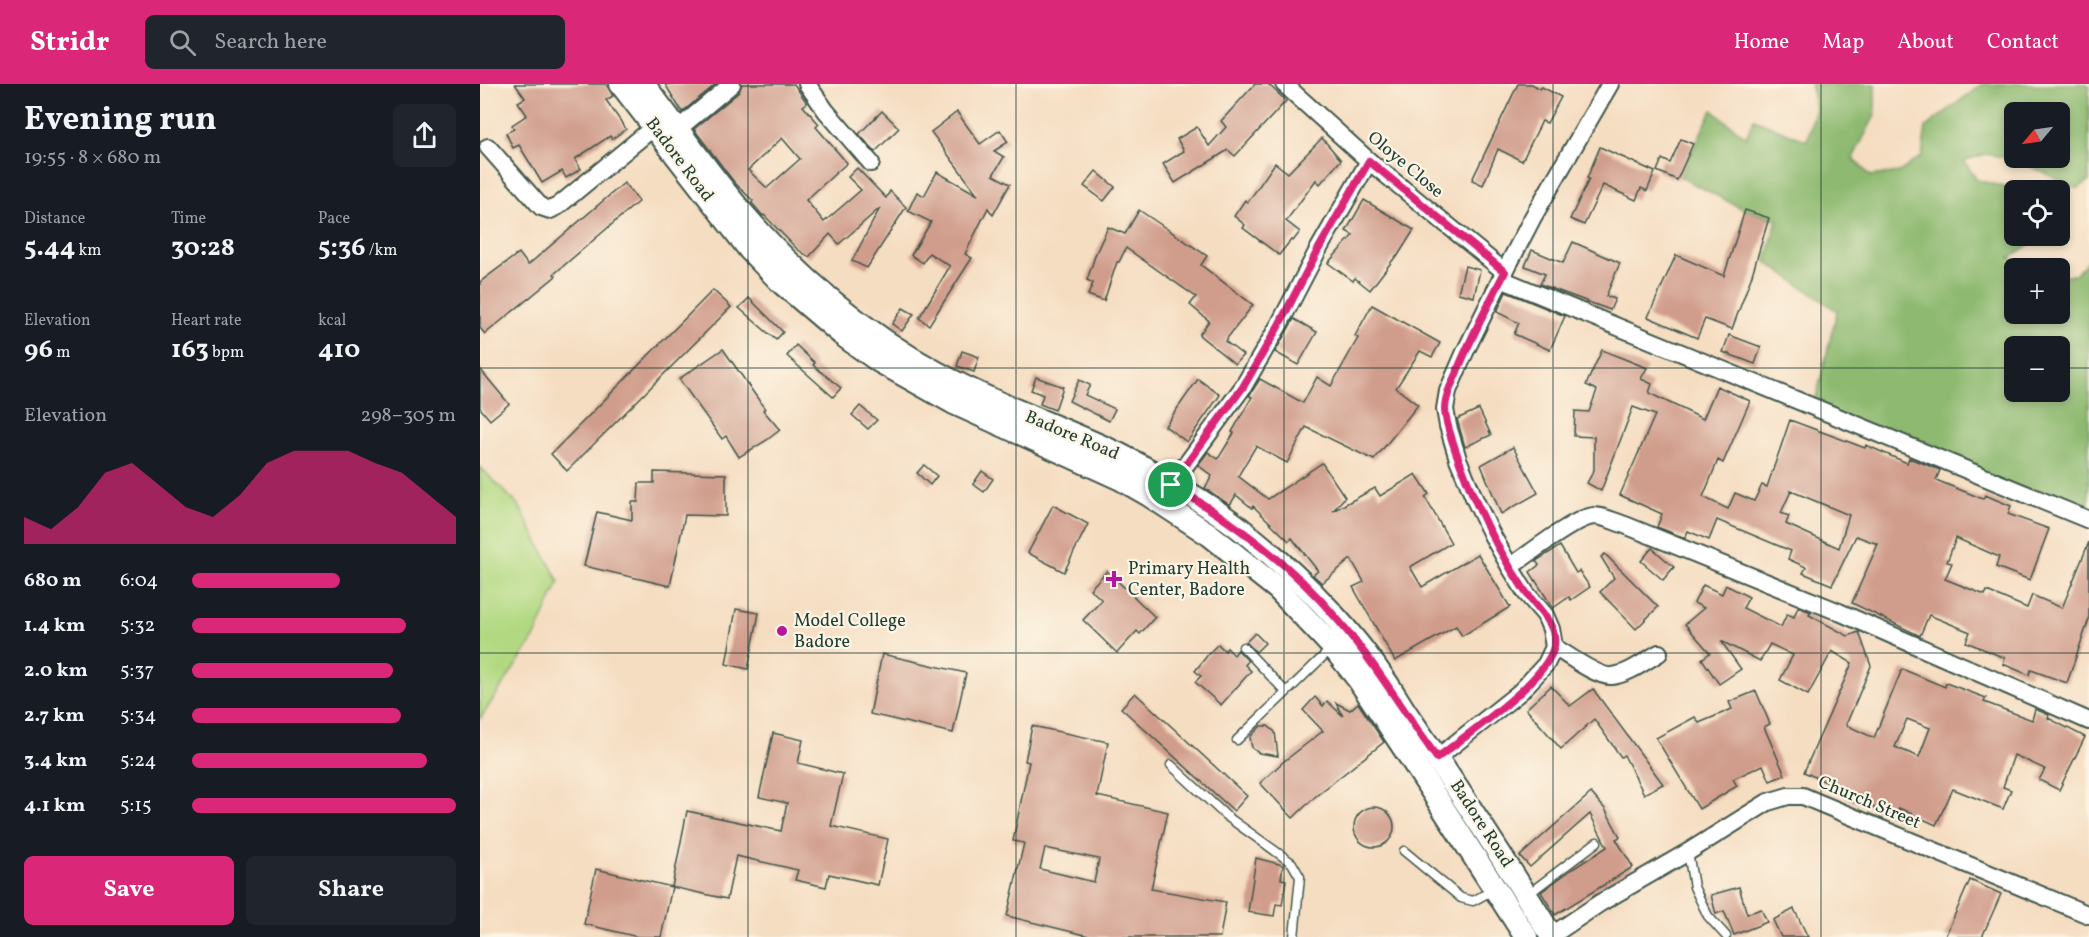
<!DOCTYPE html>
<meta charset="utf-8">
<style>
:root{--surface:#171b24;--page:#20242c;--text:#f1f3f6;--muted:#9ea1a6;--accent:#db2777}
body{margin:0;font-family:Vollkorn,serif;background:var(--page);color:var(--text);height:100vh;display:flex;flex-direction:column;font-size:22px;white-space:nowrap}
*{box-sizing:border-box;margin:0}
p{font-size:20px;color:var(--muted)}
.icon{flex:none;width:33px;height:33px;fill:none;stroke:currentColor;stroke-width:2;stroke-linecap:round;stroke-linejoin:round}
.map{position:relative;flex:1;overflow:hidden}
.sheet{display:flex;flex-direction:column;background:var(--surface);width:480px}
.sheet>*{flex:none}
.needle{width:39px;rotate:241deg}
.buttons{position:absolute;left:1524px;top:18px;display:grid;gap:12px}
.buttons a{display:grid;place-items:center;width:66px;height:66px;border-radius:9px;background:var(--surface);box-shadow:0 3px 9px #0003;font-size:30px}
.pin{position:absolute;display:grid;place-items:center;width:51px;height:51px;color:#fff;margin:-26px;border:3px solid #fff;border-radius:50%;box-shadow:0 2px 6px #0007}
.round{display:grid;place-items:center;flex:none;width:63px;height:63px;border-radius:9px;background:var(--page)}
.summary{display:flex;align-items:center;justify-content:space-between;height:102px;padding:0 24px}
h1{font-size:33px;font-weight:700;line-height:45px}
.stats{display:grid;grid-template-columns:repeat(3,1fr);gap:9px;height:102px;padding:6px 24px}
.stats div{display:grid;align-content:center}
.stats b{font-size:26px;font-weight:700}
.stats small{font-size:16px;font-weight:400}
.stats p{font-size:16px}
.chart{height:168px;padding:12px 24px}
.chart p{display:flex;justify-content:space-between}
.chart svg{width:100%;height:108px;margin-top:6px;fill:var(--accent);opacity:.7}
.button{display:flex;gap:12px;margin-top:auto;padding:12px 24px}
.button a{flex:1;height:69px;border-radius:9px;background:var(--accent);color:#fff;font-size:24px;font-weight:700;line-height:69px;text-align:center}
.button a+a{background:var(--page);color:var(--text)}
ul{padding:0 24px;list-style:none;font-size:20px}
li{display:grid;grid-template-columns:96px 72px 1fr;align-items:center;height:45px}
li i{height:15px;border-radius:8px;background:var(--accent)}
header{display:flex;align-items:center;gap:36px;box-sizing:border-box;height:84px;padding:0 30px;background:var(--accent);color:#fff}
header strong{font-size:28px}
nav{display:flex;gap:33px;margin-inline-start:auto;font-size:21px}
.search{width:420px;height:54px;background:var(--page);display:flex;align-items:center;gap:15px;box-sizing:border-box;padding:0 21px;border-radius:9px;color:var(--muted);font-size:22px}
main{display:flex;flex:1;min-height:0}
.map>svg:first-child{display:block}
</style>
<header>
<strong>Stridr</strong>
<div class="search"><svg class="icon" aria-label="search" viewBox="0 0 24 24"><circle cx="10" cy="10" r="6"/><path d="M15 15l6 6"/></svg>Search here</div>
<nav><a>Home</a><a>Map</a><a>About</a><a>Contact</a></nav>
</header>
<main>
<section class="sheet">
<div class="summary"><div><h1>Evening run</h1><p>19:55 · 8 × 680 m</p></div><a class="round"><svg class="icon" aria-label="share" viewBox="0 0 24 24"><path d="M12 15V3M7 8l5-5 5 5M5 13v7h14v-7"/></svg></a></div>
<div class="stats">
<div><p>Distance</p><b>5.44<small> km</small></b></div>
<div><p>Time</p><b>30:28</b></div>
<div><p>Pace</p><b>5:36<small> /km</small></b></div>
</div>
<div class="stats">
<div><p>Elevation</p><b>96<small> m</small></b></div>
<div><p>Heart rate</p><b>163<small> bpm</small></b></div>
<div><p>kcal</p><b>410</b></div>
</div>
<div class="chart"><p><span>Elevation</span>298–305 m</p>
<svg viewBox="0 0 160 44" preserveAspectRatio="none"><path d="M0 44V33L10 38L20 29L30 15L40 11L50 20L60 29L70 33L80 24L90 11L100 6L110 6L120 6L130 11L140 15L150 24L160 33V44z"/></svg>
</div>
<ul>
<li><b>680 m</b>6:04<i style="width:56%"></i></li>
<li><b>1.4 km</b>5:32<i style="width:81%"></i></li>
<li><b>2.0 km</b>5:37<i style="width:76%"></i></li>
<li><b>2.7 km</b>5:34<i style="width:79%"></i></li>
<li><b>3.4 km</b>5:24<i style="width:89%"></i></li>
<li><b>4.1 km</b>5:15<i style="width:100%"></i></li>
</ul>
<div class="button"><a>Save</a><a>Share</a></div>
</section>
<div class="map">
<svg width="1609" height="853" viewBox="0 0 1609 853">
<rect width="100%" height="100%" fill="#fcf5e5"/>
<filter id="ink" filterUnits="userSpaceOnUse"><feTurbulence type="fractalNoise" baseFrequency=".0167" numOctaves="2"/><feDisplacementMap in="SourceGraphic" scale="12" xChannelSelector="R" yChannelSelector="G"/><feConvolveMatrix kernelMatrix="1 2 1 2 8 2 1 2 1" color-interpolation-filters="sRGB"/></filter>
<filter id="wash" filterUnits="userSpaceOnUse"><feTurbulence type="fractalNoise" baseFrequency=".008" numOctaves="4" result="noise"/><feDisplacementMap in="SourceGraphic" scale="24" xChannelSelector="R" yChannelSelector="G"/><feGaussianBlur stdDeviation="1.35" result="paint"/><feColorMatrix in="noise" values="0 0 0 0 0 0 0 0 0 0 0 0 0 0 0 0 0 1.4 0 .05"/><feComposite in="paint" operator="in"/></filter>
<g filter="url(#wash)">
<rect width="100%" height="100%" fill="#f5ddc1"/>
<!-- green -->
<polygon fill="#b2d982" stroke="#688b5b" stroke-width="1.5" points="0,383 39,422 79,498 54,554 0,635"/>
<!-- forest -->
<path fill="#8db970" stroke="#567b52" stroke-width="1.5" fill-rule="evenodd" d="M 1330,0 L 1395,0 L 1395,31 L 1373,74 L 1390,92 L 1419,88 L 1442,72 L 1446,43 L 1502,0 L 1607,0 L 1609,3 L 1609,97 L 1597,105 L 1535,75 L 1505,70 L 1484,77 L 1497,96 L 1536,106 L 1534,106 L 1534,152 L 1561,152 L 1530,174 L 1548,184 L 1534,184 L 1534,230 L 1580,230 L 1580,191 L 1595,191 L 1609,176 L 1609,435 L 1334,322 L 1357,227 L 1286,178 L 1297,136 L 1265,126 L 1200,93 L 1232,26 L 1266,53 L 1274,35 L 1327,57 L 1336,24 ZM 1534,28 L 1580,28 L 1580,74 L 1534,74 ZM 1534,262 L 1580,262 L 1580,308 L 1534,308 Z"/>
<g id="blocks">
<!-- building -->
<g fill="#d09c8b" fill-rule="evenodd">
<polygon points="35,0 126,0 133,12 126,16 146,45 132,55 130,52 95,75 101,85 86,94 82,87 62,99 39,61 33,64 26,49 34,45 32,41 47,31 38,18 45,14"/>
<polygon points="185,0 236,0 202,28"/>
<path d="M 262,0 L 314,0 L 327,19 L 323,22 L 339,40 L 336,43 L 367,79 L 326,116 L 344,138 L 381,106 L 368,93 L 377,84 L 406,114 L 410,107 L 426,123 L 387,184 L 372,177 L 400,124 L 359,160 L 350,150 L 329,173 L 317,165 L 284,131 L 283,132 L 272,119 L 273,117 L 254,98 L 214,45 L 259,8 ZM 302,54 L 320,75 L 287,104 L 268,86 Z"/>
<polygon points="775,0 788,0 806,17 755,72 748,66 695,99 683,80 704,67 697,55 717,43 729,62 746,43 741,37"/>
<polygon points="1038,0 1052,0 1060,5 1062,3 1081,13 1067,39 1062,37 1042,77 1018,65 1003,101 992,96"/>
<polygon points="402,27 419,44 395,68 379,50"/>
<polygon points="477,28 500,60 520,46 528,58 514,67 524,73 513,91 530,100 513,131 508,124 485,170 492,174 449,241 439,234 470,182 449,169 443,179 431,171 451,138 428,127 437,108 444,112 457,88 498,111 451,48"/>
<polygon points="842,54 861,76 840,100 836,96 806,137 820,148 813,157 811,156 799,171 763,144 765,141 754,132 765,116 768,118 795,79 808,89"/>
<polygon points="1201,55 1213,60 1197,96 1177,87 1182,75 1190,79"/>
<polygon points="1120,63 1175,88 1167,107 1161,104 1156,116 1123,101 1104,141 1090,135 1109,95 1107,94"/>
<polygon points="616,87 635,103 624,117 604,102"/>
<polygon points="144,99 159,117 74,190 76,192 5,250 0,244 0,198 39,169 48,181"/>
<polygon points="884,116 934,146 917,173 916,172 890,206 875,194 873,197 848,179 873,151 866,147"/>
<polygon points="659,126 727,172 721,181 773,221 745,257 763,271 755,280 719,251 729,237 710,221 716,213 646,164 639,178 637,178 624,217 608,211 613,199 607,196 616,169 628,143 645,150"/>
<polygon points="1265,126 1289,134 1271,194 1252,245 1225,235 1217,254 1168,233 1196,171 1244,192"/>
<polygon points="1093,158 1140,179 1126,212 1135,215 1130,226 1060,200 1065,190 1045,182 1052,166 1083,179"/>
<polygon points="985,182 1000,186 994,213 978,209"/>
<polygon points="233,206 251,223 87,387 71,370"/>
<polygon points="1026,208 1085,232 1070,266 1034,250 1039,239 1017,228"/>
<polygon points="269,214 303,248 296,256 259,224"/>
<polygon points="892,221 960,259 952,273 940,267 916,304 938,321 894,376 826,343 807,379 776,362 758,392 788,415 842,379 865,413 853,427 895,404 900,412 936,390 949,410 945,413 971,459 930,483 942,503 998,470 1030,523 982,552 976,542 915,577 873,503 884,498 871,475 842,499 833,491 838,487 812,454 809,457 773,422 772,424 756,411 750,421 725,404 732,392 718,381 728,368 738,375 754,349 752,348 772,313 769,312 780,295 823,319 837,293 851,302 878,254 875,252"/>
<polygon points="423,224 434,230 422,247 412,240"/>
<polygon points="814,235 837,248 818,281 795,268"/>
<polygon points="1249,251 1281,263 1275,280 1243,268"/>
<polygon points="316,261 335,279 333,281 361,304 353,313 307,272"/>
<polygon points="243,265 285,325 283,326 300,346 287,356 259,373 246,352 242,355 199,295"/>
<path d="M 1122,266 L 1167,284 L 1161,295 L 1172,300 L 1169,309 L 1223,335 L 1237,302 L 1270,317 L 1243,379 L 1238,376 L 1223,413 L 1248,425 L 1255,409 L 1274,417 L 1282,401 L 1287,403 L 1310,336 L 1385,364 L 1386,361 L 1427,379 L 1429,374 L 1460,386 L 1456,396 L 1503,415 L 1505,411 L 1531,422 L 1528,430 L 1569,445 L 1550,496 L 1516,483 L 1519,473 L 1476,454 L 1467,478 L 1472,479 L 1465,495 L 1505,511 L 1507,507 L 1547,524 L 1552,511 L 1582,524 L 1609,458 L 1609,535 L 1587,599 L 1551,586 L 1549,591 L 1523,580 L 1525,574 L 1486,558 L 1490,548 L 1449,531 L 1440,552 L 1372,519 L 1398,460 L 1376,452 L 1352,501 L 1323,489 L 1326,483 L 1308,475 L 1311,467 L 1237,436 L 1229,456 L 1208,447 L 1205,454 L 1177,443 L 1182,430 L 1140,411 L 1175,331 L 1153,323 L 1121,407 L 1107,399 L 1114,386 L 1114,353 L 1094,352 L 1095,327 L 1109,328 L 1117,306 L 1106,301 ZM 1311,407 L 1369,431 L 1359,464 L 1306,440 L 1309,432 L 1301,429 Z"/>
<polygon points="482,267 499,273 494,288 477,282"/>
<polygon points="0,285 29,320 10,336 0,324"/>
<polygon points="556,293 583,303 575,326 560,320 563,311 551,306"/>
<polygon points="718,295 740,311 707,358 685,342"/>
<polygon points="599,296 610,301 605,311 635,325 629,337 589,317"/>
<polygon points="380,322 397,336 388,345 372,331"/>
<polygon points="999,325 1011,351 985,363 977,335"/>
<polygon points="1033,363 1058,409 1021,430 1001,381"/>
<polygon points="444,381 457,392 450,401 437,389"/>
<polygon points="502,387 513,395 504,408 493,400"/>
<polygon points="174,388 246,390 246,432 205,431 190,502 104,482 117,428 152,436 152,418 158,418 159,399 174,399"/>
<polygon points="573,421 608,440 584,488 548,469"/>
<polygon points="1080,462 1096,489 1099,487 1110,503 1091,516 1089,513 1073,524 1050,488 1059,481 1056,477"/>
<polygon points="1172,464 1194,483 1183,496 1161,477"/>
<polygon points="1125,470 1178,523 1156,545 1120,508 1134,494 1121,473"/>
<polygon points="627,487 675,533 660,550 657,547 637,569 603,536 622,516 610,505"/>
<path d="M 1223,501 L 1242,510 L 1246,501 L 1269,513 L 1263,524 L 1301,543 L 1307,530 L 1314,533 L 1318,523 L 1331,528 L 1329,531 L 1368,552 L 1379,548 L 1391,582 L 1366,641 L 1394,654 L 1422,585 L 1465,603 L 1466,599 L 1506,614 L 1504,618 L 1552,636 L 1555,625 L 1569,631 L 1568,634 L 1605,653 L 1579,706 L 1559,696 L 1565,685 L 1534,671 L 1523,703 L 1531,706 L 1523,725 L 1473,705 L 1456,741 L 1419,724 L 1416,733 L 1375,716 L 1374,718 L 1353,706 L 1355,702 L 1324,688 L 1372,579 L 1352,567 L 1328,611 L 1300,596 L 1313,571 L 1290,560 L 1280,577 L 1241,557 L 1261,585 L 1239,600 L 1222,575 L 1230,569 L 1205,540 L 1224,524 L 1214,519 ZM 1427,635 L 1450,644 L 1439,673 L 1415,663 Z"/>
<polygon points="256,525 279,529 268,585 246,580"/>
<polygon points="775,549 785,559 776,568 766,558"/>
<polygon points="738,560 745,567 747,564 754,571 758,566 768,577 765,581 771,587 741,621 715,598 721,592 715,587 730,568"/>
<polygon points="402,570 486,589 473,649 390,630"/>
<polygon points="1071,602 1090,622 1113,605 1183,700 1164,710 1144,671 1141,673 1114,635 1081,665 1046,625"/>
<polygon points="1276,607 1290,640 1284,643 1305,691 1290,697 1283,681 1253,695 1257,702 1219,725 1176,654 1215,633 1219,639 1252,625 1249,618"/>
<polygon points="655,609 767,712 754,727 641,624"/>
<polygon points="835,613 843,622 847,617 863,632 856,619 870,626 878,619 904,658 836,712 813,734 780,699 803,678 843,647 823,626"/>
<path d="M 552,642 L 628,658 L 617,712 L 688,728 L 671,805 L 746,818 L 740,853 L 613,853 L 527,832 L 544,759 L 533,757 L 549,678 L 545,677 ZM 565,764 L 619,775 L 614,798 L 560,785 Z"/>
<polygon points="781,642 788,642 795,648 798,672 779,669 772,664 770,653"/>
<polygon points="293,649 323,656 318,679 363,690 351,742 408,755 398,801 349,790 346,803 315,796 318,786 256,772 247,815 192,803 207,727 301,747 307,719 279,713"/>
<polygon points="1111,709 1125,725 1140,753 1136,755 1153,783 1075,831 1061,808 1091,786 1127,763 1110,730 1050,783 1040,772"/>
<circle cx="894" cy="743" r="20"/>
<polygon points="776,774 803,781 801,795 806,796 802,821 796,820 794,832 768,828"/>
<polygon points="116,785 192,803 181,853 158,853 104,840"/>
<polygon points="1490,796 1521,810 1502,853 1465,853"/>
<polygon points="1259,803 1267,830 1281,825 1287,838 1254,851 1244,827 1236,830 1231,811"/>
<polygon points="1314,825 1328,853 1301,853 1293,836"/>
</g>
</g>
</g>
<g filter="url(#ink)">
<use href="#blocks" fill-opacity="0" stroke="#3f5549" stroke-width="1.5"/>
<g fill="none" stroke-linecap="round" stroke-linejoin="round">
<defs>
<g id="service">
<polyline points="763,563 806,608"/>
<polyline points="757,656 853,563"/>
<polyline points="691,681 745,731 812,779 820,793 814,853"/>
<polyline points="924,767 981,814 993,817 1013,806"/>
<polyline points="1208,768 1214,803 1228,832 1246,852"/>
<polyline points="1047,811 1117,758"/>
</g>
<g id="minor">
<polyline points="327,0 346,27 391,79"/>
<polyline points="804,0 889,77 1025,188"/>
<polyline points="198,45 252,0"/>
<polyline points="8,63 61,123 70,126 78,122 174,43"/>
<polyline points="1021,195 1609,436"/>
<polyline points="691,401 763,303 799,241 838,166 889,77"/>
<path d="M 1030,483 C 1048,471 1095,433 1114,432 C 1124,432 1135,438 1145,441 L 1359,528 L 1609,637"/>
<path d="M 1074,563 C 1087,570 1118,594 1132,592 C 1149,590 1165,577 1179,569"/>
<polyline points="957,674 1040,608 1066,580 1074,563 1071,545 1065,531 1046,509 1030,483 1012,451 995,416 978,375 968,342 965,325 968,307 985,268 1021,195 1053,133 1130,0"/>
<polyline points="1071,852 1120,819 1208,768 1288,718 1308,712 1323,712 1337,718 1609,831"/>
</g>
<g id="secondary">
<polyline points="141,0 270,166 302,199 363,251 399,277 474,319 641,395 669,411 730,451 798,505 853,563 879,596 932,676 1046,853"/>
<path d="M 163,0 C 197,43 228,90 265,132 C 318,193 385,250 457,289 C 515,321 578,342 638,370 C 676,389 725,418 758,443 C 816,488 868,541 908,601 C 916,613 923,626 932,638 C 981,709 1027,780 1072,853"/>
</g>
</defs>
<!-- service casing -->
<use href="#service" stroke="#3f5549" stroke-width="11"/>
<!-- minor casing -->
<use href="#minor" stroke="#3f5549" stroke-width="20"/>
<!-- secondary casing -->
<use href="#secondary" stroke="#3f5549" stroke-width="26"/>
<!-- service -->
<use href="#service" stroke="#fff" stroke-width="8"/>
<!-- minor -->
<use href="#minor" stroke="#fff" stroke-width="16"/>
<!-- secondary -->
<use href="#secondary" stroke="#fff" stroke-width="22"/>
</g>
</g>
<g fill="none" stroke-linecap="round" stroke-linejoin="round" filter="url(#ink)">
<defs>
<path id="route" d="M 889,77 L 1025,188 C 1008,221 990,255 976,290 C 971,301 965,313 965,325 C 965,338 971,352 975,365 C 992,414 1016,464 1045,507 C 1056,523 1078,540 1074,562 C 1068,596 985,652 957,674 C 924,628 895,579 858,536 C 812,481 753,437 691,401 L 763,303 L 799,241 L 838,166 Z"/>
</defs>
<!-- route casing -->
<use href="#route" stroke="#fff" stroke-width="12"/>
<!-- route -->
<use href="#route" stroke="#db2777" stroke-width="8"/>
</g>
<!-- grid -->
<path fill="none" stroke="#1f3d34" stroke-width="1.5" stroke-opacity="0.55" d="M 268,0 L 268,853M 536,0 L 536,853M 804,0 L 804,853M 1073,0 L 1073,853M 1341,0 L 1341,853M 0,284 L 1534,284M 1580,284 L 1609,284M 0,569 L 1609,569"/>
<!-- markers -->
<g fill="#b5179e" stroke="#fcf5e5" stroke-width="2">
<path d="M631 486h6v6h6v6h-6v6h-6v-6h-6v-6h6z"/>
<circle cx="302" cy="547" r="6"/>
</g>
<g text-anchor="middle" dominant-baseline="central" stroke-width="4.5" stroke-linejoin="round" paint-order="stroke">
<!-- street labels -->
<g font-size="18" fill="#1f3d34" stroke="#fcf5e5">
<text transform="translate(199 76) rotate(53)">Badore Road</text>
<text transform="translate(925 81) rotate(40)">Oloye Close</text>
<text transform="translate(592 352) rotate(23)">Badore Road</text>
<text transform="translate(1389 719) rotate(23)">Church Street</text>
<text transform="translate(1001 740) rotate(57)">Badore Road</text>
</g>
<!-- poi labels -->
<g font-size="18" fill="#1f3d34" stroke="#fcf5e5" text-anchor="start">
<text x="648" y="485">Primary Health<tspan x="648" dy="21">Center, Badore</tspan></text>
<text x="314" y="537">Model College<tspan x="314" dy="21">Badore</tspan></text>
</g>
</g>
</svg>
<div class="buttons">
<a><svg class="needle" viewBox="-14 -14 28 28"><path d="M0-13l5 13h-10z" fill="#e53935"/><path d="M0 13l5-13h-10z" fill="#9ea1a6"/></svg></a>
<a><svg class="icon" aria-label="locate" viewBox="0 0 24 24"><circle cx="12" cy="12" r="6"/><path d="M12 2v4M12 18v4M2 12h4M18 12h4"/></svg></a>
<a>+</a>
<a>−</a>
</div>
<div class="pin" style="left:691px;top:401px;background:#1e9e55"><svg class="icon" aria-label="arrive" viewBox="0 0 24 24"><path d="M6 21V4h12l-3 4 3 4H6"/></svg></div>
</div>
</main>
